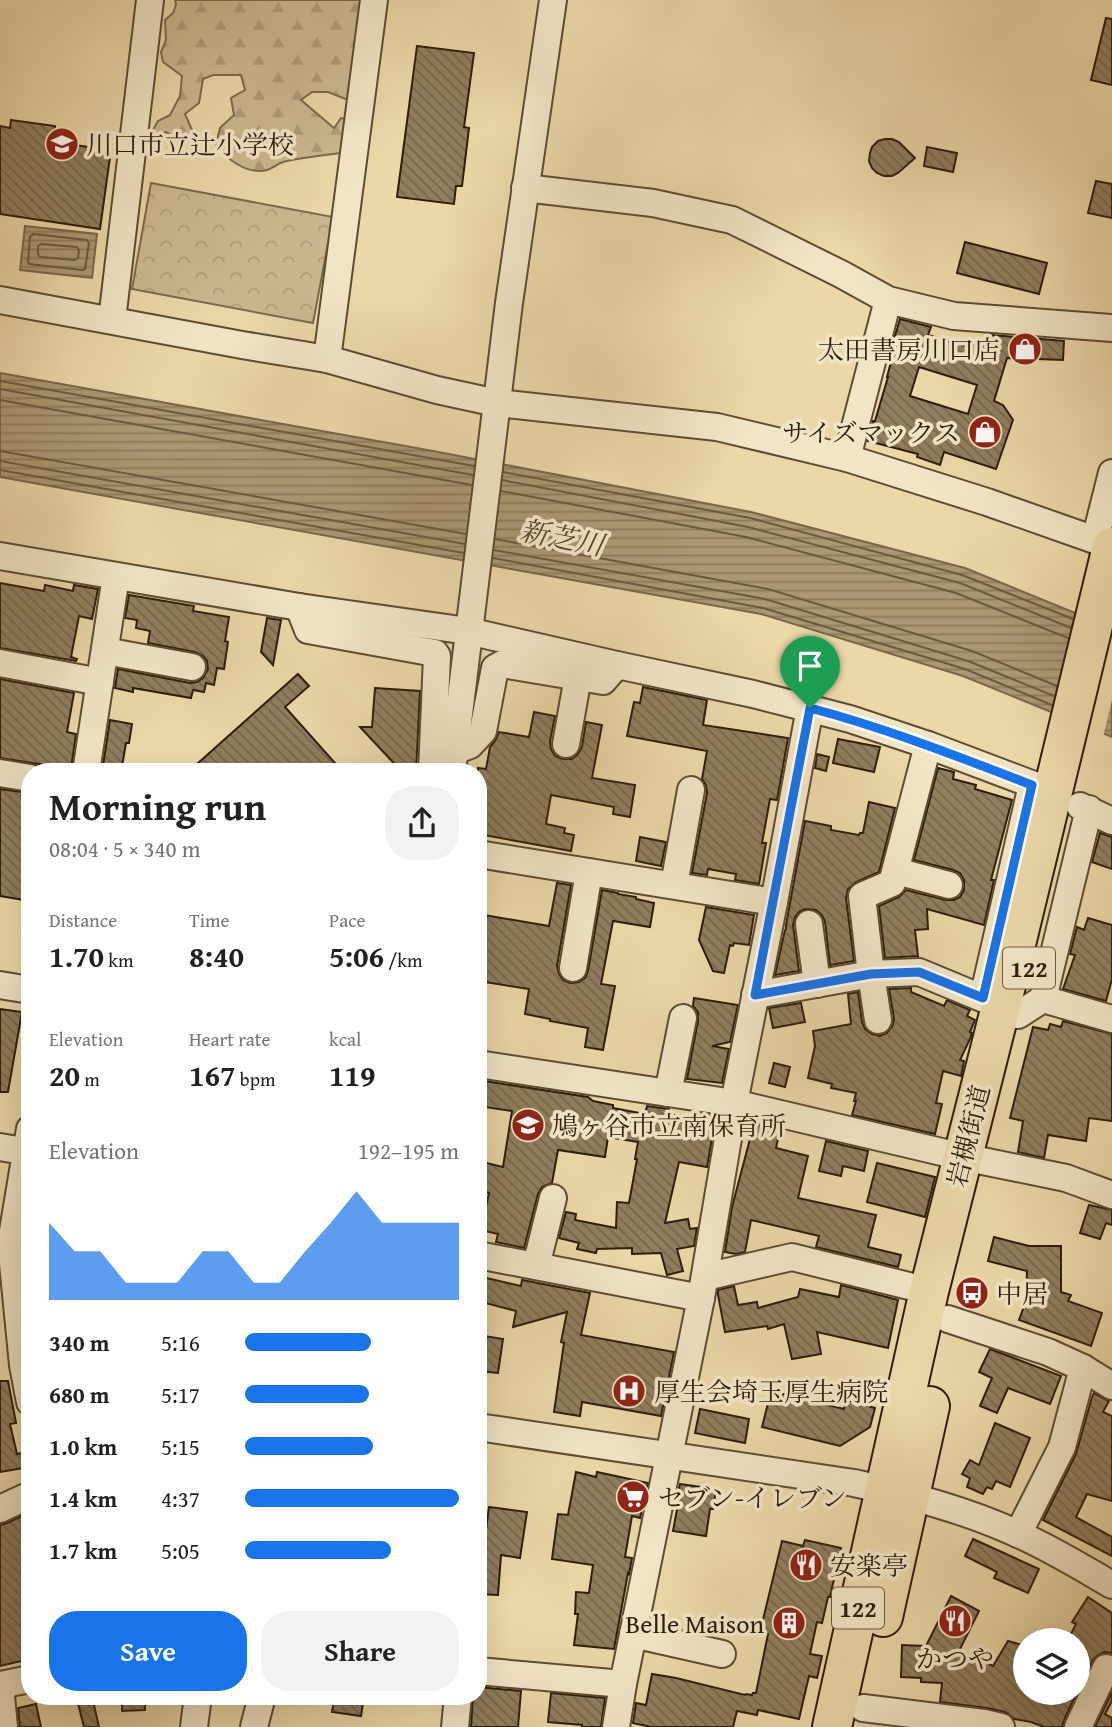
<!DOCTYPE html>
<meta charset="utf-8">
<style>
:root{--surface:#fff;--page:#f2f2f2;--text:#222;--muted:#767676;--accent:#1a73e8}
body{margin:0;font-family:"Gentium Book Plus","Noto Serif JP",serif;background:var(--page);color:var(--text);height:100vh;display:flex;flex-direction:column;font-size:26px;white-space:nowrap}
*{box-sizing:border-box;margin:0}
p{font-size:23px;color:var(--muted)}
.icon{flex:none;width:38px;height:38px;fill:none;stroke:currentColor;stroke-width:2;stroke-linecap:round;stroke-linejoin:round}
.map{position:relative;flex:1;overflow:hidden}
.drawer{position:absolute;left:21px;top:763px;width:466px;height:942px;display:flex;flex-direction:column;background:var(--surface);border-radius:28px;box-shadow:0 7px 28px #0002}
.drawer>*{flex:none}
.tools{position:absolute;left:1013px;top:1628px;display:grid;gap:14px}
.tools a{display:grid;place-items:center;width:77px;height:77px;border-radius:50%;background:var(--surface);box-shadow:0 7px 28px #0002;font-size:35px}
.pin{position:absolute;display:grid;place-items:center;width:60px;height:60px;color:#fff;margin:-72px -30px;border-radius:50% 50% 50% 0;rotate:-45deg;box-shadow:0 0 7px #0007}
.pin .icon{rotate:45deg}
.round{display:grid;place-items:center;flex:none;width:74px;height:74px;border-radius:28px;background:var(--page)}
.head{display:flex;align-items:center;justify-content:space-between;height:119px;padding:0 28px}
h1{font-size:38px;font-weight:700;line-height:52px}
.figures{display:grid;grid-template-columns:repeat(3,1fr);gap:10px;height:119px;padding:7px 28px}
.figures div{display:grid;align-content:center}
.figures b{font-size:30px;font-weight:700}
.figures small{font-size:19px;font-weight:400}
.figures p{font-size:19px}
.chart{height:196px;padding:14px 28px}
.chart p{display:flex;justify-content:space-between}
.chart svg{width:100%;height:126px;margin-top:7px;fill:var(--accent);opacity:.7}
.button{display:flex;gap:14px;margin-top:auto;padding:14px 28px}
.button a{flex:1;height:80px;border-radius:28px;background:var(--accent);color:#fff;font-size:28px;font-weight:700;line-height:80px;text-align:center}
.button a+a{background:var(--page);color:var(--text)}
ul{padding:0 28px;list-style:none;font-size:23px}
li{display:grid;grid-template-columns:112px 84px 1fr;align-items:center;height:52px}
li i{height:18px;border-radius:9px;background:var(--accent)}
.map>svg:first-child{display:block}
</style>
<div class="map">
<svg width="1112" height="1727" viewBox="0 0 1112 1727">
<defs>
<pattern id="forest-firs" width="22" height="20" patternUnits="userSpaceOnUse" patternTransform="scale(1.75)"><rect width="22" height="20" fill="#cbb78e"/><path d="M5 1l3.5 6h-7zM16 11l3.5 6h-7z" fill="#af9d79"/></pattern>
<pattern id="park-crowns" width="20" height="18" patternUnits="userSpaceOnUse" patternTransform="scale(1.75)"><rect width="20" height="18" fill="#cbb78e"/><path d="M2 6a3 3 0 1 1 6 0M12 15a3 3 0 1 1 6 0" fill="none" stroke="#af9d79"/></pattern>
<pattern id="water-rules" width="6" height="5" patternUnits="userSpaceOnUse" patternTransform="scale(1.75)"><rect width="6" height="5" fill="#ab9873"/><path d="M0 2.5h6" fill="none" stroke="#8c7b5d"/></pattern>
<pattern id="building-back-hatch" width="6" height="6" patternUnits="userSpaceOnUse" patternTransform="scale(1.75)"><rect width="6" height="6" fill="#907e5e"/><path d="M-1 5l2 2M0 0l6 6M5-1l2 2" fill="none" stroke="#76674c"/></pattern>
</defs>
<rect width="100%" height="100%" fill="#ebd7a8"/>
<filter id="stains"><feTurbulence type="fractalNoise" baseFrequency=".00286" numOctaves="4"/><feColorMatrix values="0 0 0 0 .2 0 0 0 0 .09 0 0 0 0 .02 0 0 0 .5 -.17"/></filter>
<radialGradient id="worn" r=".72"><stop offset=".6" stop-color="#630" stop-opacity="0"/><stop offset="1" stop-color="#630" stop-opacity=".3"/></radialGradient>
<!-- forest -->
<path fill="url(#forest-firs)" stroke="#7c6a4e" stroke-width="2" d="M 175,0 L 367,0 L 365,13 L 358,21 L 364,33 L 348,100 L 328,92 L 312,92 L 301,100 L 334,128 L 341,118 L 353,120 L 347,152 C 327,155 307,157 287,161 C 279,162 274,168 267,170 C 247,175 226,159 216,144 L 220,128 L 234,115 L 231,98 L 245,90 L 241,75 L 213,75 L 203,79 L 199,103 L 185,114 L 192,130 L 188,136 L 174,138 L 166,132 L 157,136 L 152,132 L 158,121 L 170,115 L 180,96 L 182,76 L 163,62 L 161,52 L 166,40 L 165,20 L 173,13 L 176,5 Z"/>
<!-- park -->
<polygon fill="url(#park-crowns)" stroke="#7c6a4e" stroke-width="2" points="151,183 333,217 313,323 132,289"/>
<!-- water -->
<g fill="url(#water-rules)" stroke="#79674a" stroke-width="2">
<polygon points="25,226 97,234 92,278 20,270"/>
<polygon points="0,373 433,451 751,512 965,568 1112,628 1112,737 963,676 761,614 0,477"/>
</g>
<!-- pier -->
<polygon fill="#ebd7a8" points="1112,624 1112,700 1103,737 1053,717"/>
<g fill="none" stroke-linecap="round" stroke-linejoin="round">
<!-- shore -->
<g stroke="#6c5a40" stroke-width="2">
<polygon points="33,234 87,240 89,243 85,269 82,270 29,264 28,261 30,237"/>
<polygon points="41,244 77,247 79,250 78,258 75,260 40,257 38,254 38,246"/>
<polyline points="0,381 474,466"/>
<polyline points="0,389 473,475"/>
<polyline points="0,400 472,485"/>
<polyline points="0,451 466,534"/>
<polyline points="0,461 465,544"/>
<polyline points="0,470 464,553"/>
<polyline points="503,472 750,518 962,575 1073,619"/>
<polyline points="502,480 748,527 960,583 1071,628"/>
<polyline points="501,491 746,537 956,593 1068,638"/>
<polyline points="495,539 768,589 972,651 1057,686"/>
<polyline points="494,550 765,599 968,661 1054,696"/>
<polyline points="493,558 763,608 965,669 1052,705"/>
</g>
</g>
<!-- building -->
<g fill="url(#building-back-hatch)" stroke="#2e1d0d" stroke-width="2" fill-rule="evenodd">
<polygon points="1106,18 1112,19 1112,85 1091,80"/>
<polygon points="417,46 474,53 464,127 469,128 462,186 456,186 454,204 397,197"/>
<polygon points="11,120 55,126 53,142 111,150 100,229 0,214 0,126 10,128"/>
<polygon points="885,139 892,139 899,142 915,158 898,173 892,176 884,176 877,173 872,168 869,161 870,153 872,147 878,141"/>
<polygon points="927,147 957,153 953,172 924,166"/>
<polygon points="1096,181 1112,184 1112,218 1088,213"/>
<polygon points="965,242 1047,263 1039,294 957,273"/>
<path d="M 900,319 L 931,327 L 928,335 L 968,347 L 978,340 L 990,340 L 992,335 L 1064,341 L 1063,360 L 1007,358 L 994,401 L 1003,405 L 1013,420 L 996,469 L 944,452 L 940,465 L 917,457 L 918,454 L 868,441 L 873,421 L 875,421 L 888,377 L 887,377 L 895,347 L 892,346 ZM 919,367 L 977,385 L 968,414 L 910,396 Z"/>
<polygon points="0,583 44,591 45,585 73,591 74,585 98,589 92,619 79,616 71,657 77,659 76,661 0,648"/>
<polygon points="129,595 194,606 193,611 229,617 225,641 228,642 224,669 217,668 214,685 206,683 204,692 193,690 191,698 133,688 133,692 115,688 118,669 190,683 197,682 203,678 208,669 207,661 203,656 195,652 148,643 150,631 136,628 137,620 125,618"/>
<polygon points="267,618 281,620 273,665 261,652"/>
<polygon points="298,674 309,686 285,707 343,772 188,772"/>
<polygon points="0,679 74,693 67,732 76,734 71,769 0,758"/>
<polygon points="643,687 707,700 703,725 788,738 777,800 770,799 762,843 766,843 759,884 735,880 736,874 708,869 707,875 692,873 707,793 706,785 702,779 707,751 627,736 634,702 640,703"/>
<polygon points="375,688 420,691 416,772 402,772 360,727 372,727"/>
<polygon points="534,712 555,716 550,741 551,749 555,756 563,759 572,759 578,754 582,747 586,722 602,725 592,778 635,785 630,817 613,814 614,807 551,795 546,824 565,828 564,833 574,835 571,851 478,834 478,768 486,769 490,747 495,741 499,732 529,737"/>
<polygon points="110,720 132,724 129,743 126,743 121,772 102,772"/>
<polygon points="838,739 880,747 874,772 833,763"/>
<polygon points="817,754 829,757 826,771 815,768"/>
<polygon points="938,768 954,772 953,779 976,785 975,789 1012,800 991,880 994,880 984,925 927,909 928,929 915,930 918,956 885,958 879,906 899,897 906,890 946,900 954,900 960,897 964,890 964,880 960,873 953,870 914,860"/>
<polygon points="0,789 30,793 26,812 30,812 30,901 0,896"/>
<polygon points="869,802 895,808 879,872 856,882 848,889 846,898 854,961 830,965 825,922 822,915 816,910 806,909 800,911 795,917 793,925 799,971 775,975 785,930 786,929 786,925 805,821 831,826 831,830 859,835 860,833 863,833"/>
<polygon points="1100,833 1112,837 1112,869 1092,862"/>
<polygon points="640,837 666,842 661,866 636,861"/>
<polygon points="557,883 571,885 557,966 559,974 563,980 570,983 579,982 585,978 588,971 602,890 618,893 618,894 636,897 636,899 654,903 650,927 613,921 601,984 615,986 603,1050 585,1047 588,1028 550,1021 550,1019 525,1014 529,989 478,981 478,914 549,926"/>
<polygon points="706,907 754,915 749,945 734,943 733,946 730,945 724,973 713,971 699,940"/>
<polygon points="1088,918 1112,925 1112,979 1106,1001 1063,989 1075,955 1070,954 1077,927 1084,930"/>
<polygon points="911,988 911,992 944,1006 947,1000 970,1010 967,1016 975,1020 970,1032 972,1033 970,1039 960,1060 964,1061 961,1076 943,1071 936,1103 942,1104 935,1134 852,1115 856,1101 854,1101 856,1093 831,1088 832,1084 808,1078 815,1046 813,1031 851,1024 848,994 858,992 862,1022 865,1029 872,1034 880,1036 887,1033 893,1025 894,1018 889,989"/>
<polygon points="694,998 738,1005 730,1042 712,1046 729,1049 722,1083 687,1079 698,1021 698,1012 693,1006"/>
<polygon points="801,1003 805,1022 773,1028 769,1008"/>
<polygon points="0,1009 22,1012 8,1092 0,1092"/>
<polygon points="1063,1021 1112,1034 1112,1121 1089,1118 1086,1141 1048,1135 1044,1158 1018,1152 1023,1121 1010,1118 1033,1027 1048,1030 1050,1024 1061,1027"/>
<polygon points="774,1063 790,1067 785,1087 769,1083"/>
<polygon points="478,1080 588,1097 593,1101 613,1105 613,1108 645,1114 647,1106 669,1109 668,1114 699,1118 700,1114 716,1116 707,1167 679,1162 665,1223 688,1219 690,1229 697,1228 694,1246 677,1249 683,1271 667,1275 661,1253 632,1254 632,1248 597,1249 596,1253 577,1249 579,1243 559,1238 566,1212 576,1214 575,1220 616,1228 617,1202 629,1203 637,1159 635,1159 638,1142 608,1137 605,1157 558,1150 552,1183 542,1187 538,1194 524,1248 496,1242 498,1234 481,1230 489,1193 478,1190 478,1161 503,1167 512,1111 478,1106"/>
<polygon points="754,1124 780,1130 776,1148 808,1156 798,1198 876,1215 868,1247 901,1255 898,1267 816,1247 819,1236 751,1220 745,1252 736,1254 725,1252 732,1207"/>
<polygon points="826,1141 868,1151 864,1171 843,1166 841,1176 819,1171"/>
<polygon points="877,1163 935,1177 925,1217 867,1202"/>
<polygon points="1089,1205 1112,1210 1112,1225 1106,1223 1100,1239 1080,1233"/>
<polygon points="994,1237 1029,1246 1061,1246 1061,1292 1071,1295 1068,1301 1102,1313 1091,1346 1019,1320 1026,1301 1027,1271 988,1261"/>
<polygon points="478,1276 521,1286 522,1280 590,1293 581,1335 674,1352 661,1416 582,1402 580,1416 554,1412 564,1343 561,1342 567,1312 513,1327 516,1311 478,1301"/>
<polygon points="841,1285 898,1300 888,1348 817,1332 821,1354 792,1359 784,1324 768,1329 767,1326 725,1332 718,1295 718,1290 734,1286 738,1305 757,1302 758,1308 798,1297 800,1289 839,1297"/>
<polygon points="478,1335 503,1339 498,1373 478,1371"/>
<polygon points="990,1349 1061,1376 1050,1404 1008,1388 997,1413 980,1406 992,1378 979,1372"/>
<polygon points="0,1381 8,1381 16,1423 10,1424 17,1454 22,1453 24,1468 0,1472"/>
<polygon points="771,1391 844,1409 846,1400 875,1408 870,1427 840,1446 762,1427"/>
<polygon points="1094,1393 1109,1401 1103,1412 1112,1416 1112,1501 1087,1494 1076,1517 1112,1537 1112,1556 1043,1520 1076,1454 1092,1397"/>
<polygon points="700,1409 749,1419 745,1443 695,1433"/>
<polygon points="995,1423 1030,1438 1010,1487 996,1481 992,1489 987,1487 983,1494 967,1487 970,1478 962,1474 970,1460 979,1465"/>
<polygon points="576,1472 596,1477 597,1472 648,1483 640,1518 632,1516 625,1557 632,1558 629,1574 628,1573 614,1649 574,1645 578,1614 575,1614 576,1592 589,1593 593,1565 552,1559 558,1514 568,1515"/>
<polygon points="680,1484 716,1489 713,1509 710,1509 706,1536 673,1531 678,1504 675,1504"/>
<polygon points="489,1507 527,1512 520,1558 501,1555 498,1595 478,1594 478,1559 482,1559"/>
<polygon points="30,1512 30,1659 0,1666 0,1525 7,1523"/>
<polygon points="973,1539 1039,1569 1028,1593 994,1578 997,1572 965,1556"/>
<polygon points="805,1540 841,1548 830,1597 828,1597 822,1623 817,1622 810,1654 822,1656 817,1678 809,1676 799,1719 758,1710 757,1715 737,1711 733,1727 651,1727 633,1723 636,1703 646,1705 652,1674 676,1678 745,1695 746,1694 752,1695 753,1693 756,1693 768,1634 760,1632 782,1541 803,1546"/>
<polygon points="951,1596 979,1611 959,1651 993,1666 1008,1641 1026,1646 1026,1692 1077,1692 1064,1720 1062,1727 1044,1727 1031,1722 1014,1719 1005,1712 987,1708 940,1702 942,1683 921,1682 921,1678 901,1677 902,1645 926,1646"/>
<polygon points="1088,1597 1112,1613 1112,1651 1111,1653 1104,1652 1097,1656 1092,1661 1078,1690 1078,1640 1068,1640 1076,1624 1072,1622"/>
<polygon points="478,1687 521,1691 518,1727 471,1727 473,1696 478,1696"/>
<polygon points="1112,1692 1112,1701 1105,1714 1112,1718 1112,1727 1095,1727"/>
<polygon points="551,1693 605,1698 601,1727 582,1727 582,1725 548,1722"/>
<polygon points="76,1696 92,1696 99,1727 84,1727"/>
<polygon points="122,1696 145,1696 145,1710 122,1711"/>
<polygon points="335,1696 364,1696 361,1716 332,1712"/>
<polygon points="36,1704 41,1727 20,1727 18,1708"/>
</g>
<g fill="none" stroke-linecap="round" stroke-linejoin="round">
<defs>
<g id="minor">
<polyline points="525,188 653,203 732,220 841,274 888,300 954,316 1112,328"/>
<polyline points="0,300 242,345 327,359 437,390 497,403 717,427 847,458 987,502 1095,540 1112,473"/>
<polyline points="112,320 150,0"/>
<polyline points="327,359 374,0"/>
<polyline points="847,458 888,300"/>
<polyline points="0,556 299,607 468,631 617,665 753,694 850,719 928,745 1042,788"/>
<polyline points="299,607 308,630 435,653 437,656 432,772"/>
<polyline points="105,651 192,667"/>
<polyline points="0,663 100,682"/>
<polyline points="566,744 578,677"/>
<polyline points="454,751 470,745 483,731 495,668 502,664 603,681 617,665"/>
<polyline points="86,772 116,576"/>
<polyline points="452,772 509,303 553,0"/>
<polyline points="0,773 30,778"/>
<polyline points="1080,806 1112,821"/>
<polyline points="478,854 774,902"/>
<polyline points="896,871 949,885"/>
<polyline points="674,885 691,790"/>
<polyline points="809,924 817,984"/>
<polyline points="573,968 589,872"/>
<polyline points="0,985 30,990"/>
<polyline points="755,995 871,974 919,972 1001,1006"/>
<polyline points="983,998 1032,785"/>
<polyline points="1043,999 1112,1019"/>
<polyline points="1018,1015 1043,999 1089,809"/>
<polyline points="878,1020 871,974 862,896 892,883 928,745"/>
<polyline points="478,1064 734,1103 963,1157 1066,1178 1112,1195"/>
<polyline points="668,1093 683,1018"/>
<polyline points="30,1129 11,1243 23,1365 30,1402"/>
<polyline points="0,1147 30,1152"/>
<polyline points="478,1255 701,1298"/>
<polyline points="536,1266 553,1198"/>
<polyline points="705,1277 792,1257 929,1291"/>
<polyline points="948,1319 1048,1352 1083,1368 1112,1386"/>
<path d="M 478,1427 L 854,1483 C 910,1495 966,1510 1018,1534 C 1050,1548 1081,1567 1112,1585"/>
<polyline points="0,1509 30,1495"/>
<polyline points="1018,1534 1062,1447 1083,1368"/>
<polyline points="633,1634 722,1654"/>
<polyline points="478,1671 623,1684"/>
<polyline points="863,1708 984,1723 1001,1727"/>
<polyline points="4,1727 0,1685 30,1679"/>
<polyline points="194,1727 198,1696"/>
<polyline points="254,1727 262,1696"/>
<polyline points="455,1727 458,1696"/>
<polyline points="616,1727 623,1684 701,1298 734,1103 774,902 810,708"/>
<polyline points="1078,1727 1106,1668"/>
</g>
<g id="highway">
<polyline points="883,1617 930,1406"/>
<polyline points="832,1727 929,1291 1001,1006 1112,547"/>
</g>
</defs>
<!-- minor casing -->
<use href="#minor" stroke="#5d4c34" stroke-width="30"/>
<!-- highway casing -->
<use href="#highway" stroke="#2e1d0d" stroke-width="42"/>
<!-- minor -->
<use href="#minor" stroke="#f2e5c6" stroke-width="26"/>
<!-- highway -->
<use href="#highway" stroke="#ebd7a8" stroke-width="38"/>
</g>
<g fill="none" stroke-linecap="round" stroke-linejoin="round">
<defs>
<path id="route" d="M 810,708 C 886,728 959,757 1032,785 L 983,998 L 919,972 L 871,974 L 755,995 Z"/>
</defs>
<!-- route casing -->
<use href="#route" stroke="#fff" stroke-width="14"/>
<!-- route -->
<use href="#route" stroke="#1a73e8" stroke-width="9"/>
</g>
<!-- icons -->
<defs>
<symbol id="school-disc" viewBox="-11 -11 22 22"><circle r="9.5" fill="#8f2418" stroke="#f2e5c6"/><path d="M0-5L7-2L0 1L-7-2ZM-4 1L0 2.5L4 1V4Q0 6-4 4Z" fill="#fff"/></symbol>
<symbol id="shop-disc" viewBox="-11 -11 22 22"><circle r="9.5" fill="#8f2418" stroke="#f2e5c6"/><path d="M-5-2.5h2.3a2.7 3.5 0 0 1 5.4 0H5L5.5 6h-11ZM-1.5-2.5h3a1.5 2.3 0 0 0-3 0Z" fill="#fff"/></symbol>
<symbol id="bus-disc" viewBox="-11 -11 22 22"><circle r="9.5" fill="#8f2418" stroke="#f2e5c6"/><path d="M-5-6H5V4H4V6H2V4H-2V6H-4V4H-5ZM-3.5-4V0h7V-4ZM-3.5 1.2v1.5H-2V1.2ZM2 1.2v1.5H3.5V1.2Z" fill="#fff"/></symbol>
<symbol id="hospital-disc" viewBox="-11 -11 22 22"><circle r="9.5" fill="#8f2418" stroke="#f2e5c6"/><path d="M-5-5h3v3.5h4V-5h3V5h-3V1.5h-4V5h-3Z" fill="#fff"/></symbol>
<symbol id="supermarket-disc" viewBox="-11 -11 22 22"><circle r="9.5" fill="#8f2418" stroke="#f2e5c6"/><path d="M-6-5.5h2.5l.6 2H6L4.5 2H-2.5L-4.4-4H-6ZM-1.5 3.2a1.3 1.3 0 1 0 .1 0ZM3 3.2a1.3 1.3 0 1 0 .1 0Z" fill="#fff"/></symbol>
<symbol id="restaurant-disc" viewBox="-11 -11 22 22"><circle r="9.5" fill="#8f2418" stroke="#f2e5c6"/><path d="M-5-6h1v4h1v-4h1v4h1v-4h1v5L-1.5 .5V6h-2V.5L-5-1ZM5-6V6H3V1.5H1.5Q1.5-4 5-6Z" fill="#fff"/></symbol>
<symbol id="building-disc" viewBox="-11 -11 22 22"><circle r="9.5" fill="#8f2418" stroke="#f2e5c6"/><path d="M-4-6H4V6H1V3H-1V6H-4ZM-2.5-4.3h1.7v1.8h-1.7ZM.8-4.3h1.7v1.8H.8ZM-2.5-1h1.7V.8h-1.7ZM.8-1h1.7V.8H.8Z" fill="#fff"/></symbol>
</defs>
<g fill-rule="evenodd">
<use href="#school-disc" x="43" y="125" width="38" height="38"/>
<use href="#shop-disc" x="1006" y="330" width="38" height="38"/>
<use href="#shop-disc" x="966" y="413" width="38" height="38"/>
<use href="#school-disc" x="509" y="1106" width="38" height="38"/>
<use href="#bus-disc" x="953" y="1274" width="38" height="38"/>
<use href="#hospital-disc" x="610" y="1372" width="38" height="38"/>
<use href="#supermarket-disc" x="614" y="1478" width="38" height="38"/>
<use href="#restaurant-disc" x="787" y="1546" width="38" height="38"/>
<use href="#restaurant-disc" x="936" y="1602" width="38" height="38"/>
<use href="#building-disc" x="770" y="1604" width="38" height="38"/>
</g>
<g text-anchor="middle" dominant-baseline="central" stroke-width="7" stroke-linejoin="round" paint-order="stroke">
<!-- shield labels -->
<g fill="#f2e5c6" stroke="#695944" stroke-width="2">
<rect x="1003" y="947.5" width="52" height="41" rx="5"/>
<rect x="832" y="1587.5" width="52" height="41" rx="5"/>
</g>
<g font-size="24" font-weight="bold" fill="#2e1d0d">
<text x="1029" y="968">122</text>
<text x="858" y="1608">122</text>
</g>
<!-- poi labels -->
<g font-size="26" fill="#2e1d0d" stroke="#f2e5c6" text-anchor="start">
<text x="86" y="144">川口市立辻小学校</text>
<text x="1000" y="349" text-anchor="end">太田書房川口店</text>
<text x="960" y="432" text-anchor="end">サイズマックス</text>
<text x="552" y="1125">鳩ヶ谷市立南保育所</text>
<text x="996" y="1293">中居</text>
<text x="654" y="1391">厚生会埼玉厚生病院</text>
<text x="658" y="1497">セブン-イレブン</text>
<text x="830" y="1565">安楽亭</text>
<text x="764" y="1623" text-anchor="end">Belle Maison</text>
<text x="955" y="1658" text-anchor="middle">かつや</text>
</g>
<!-- street labels -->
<g font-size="26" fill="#2e1d0d" stroke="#f2e5c6">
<text transform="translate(968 1136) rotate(-76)">岩槻街道</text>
</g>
<!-- water labels -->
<g font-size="28" font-style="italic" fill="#5a4831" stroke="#f2e5c6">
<text transform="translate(562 537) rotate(11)">新芝川</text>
</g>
</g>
<rect width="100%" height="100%" filter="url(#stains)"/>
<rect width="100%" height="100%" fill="url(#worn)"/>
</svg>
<div class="tools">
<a><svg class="icon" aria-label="layers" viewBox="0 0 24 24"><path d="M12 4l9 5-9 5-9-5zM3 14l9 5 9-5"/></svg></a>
</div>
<div class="pin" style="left:810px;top:708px;background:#1e9e55"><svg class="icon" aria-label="arrive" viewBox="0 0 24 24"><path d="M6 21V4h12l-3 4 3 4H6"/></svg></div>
<section class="drawer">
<div class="head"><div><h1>Morning run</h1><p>08:04 · 5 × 340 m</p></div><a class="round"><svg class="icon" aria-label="share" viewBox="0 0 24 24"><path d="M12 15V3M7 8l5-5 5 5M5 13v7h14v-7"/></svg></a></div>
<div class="figures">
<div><p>Distance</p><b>1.70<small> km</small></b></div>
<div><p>Time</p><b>8:40</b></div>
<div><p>Pace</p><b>5:06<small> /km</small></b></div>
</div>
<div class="figures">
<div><p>Elevation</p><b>20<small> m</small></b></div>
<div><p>Heart rate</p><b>167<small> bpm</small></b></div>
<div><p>kcal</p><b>119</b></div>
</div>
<div class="chart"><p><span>Elevation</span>192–195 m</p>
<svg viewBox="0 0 160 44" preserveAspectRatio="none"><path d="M0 44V17L10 27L20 27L30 38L40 38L50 38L60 27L70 27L80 38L90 38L100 27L110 17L120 6L130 17L140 17L150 17L160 17V44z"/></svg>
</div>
<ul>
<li><b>340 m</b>5:16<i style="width:59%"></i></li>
<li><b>680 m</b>5:17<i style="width:58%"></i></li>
<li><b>1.0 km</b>5:15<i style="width:60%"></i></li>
<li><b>1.4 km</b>4:37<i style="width:100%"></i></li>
<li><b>1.7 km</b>5:05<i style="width:68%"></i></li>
</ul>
<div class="button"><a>Save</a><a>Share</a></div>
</section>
</div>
